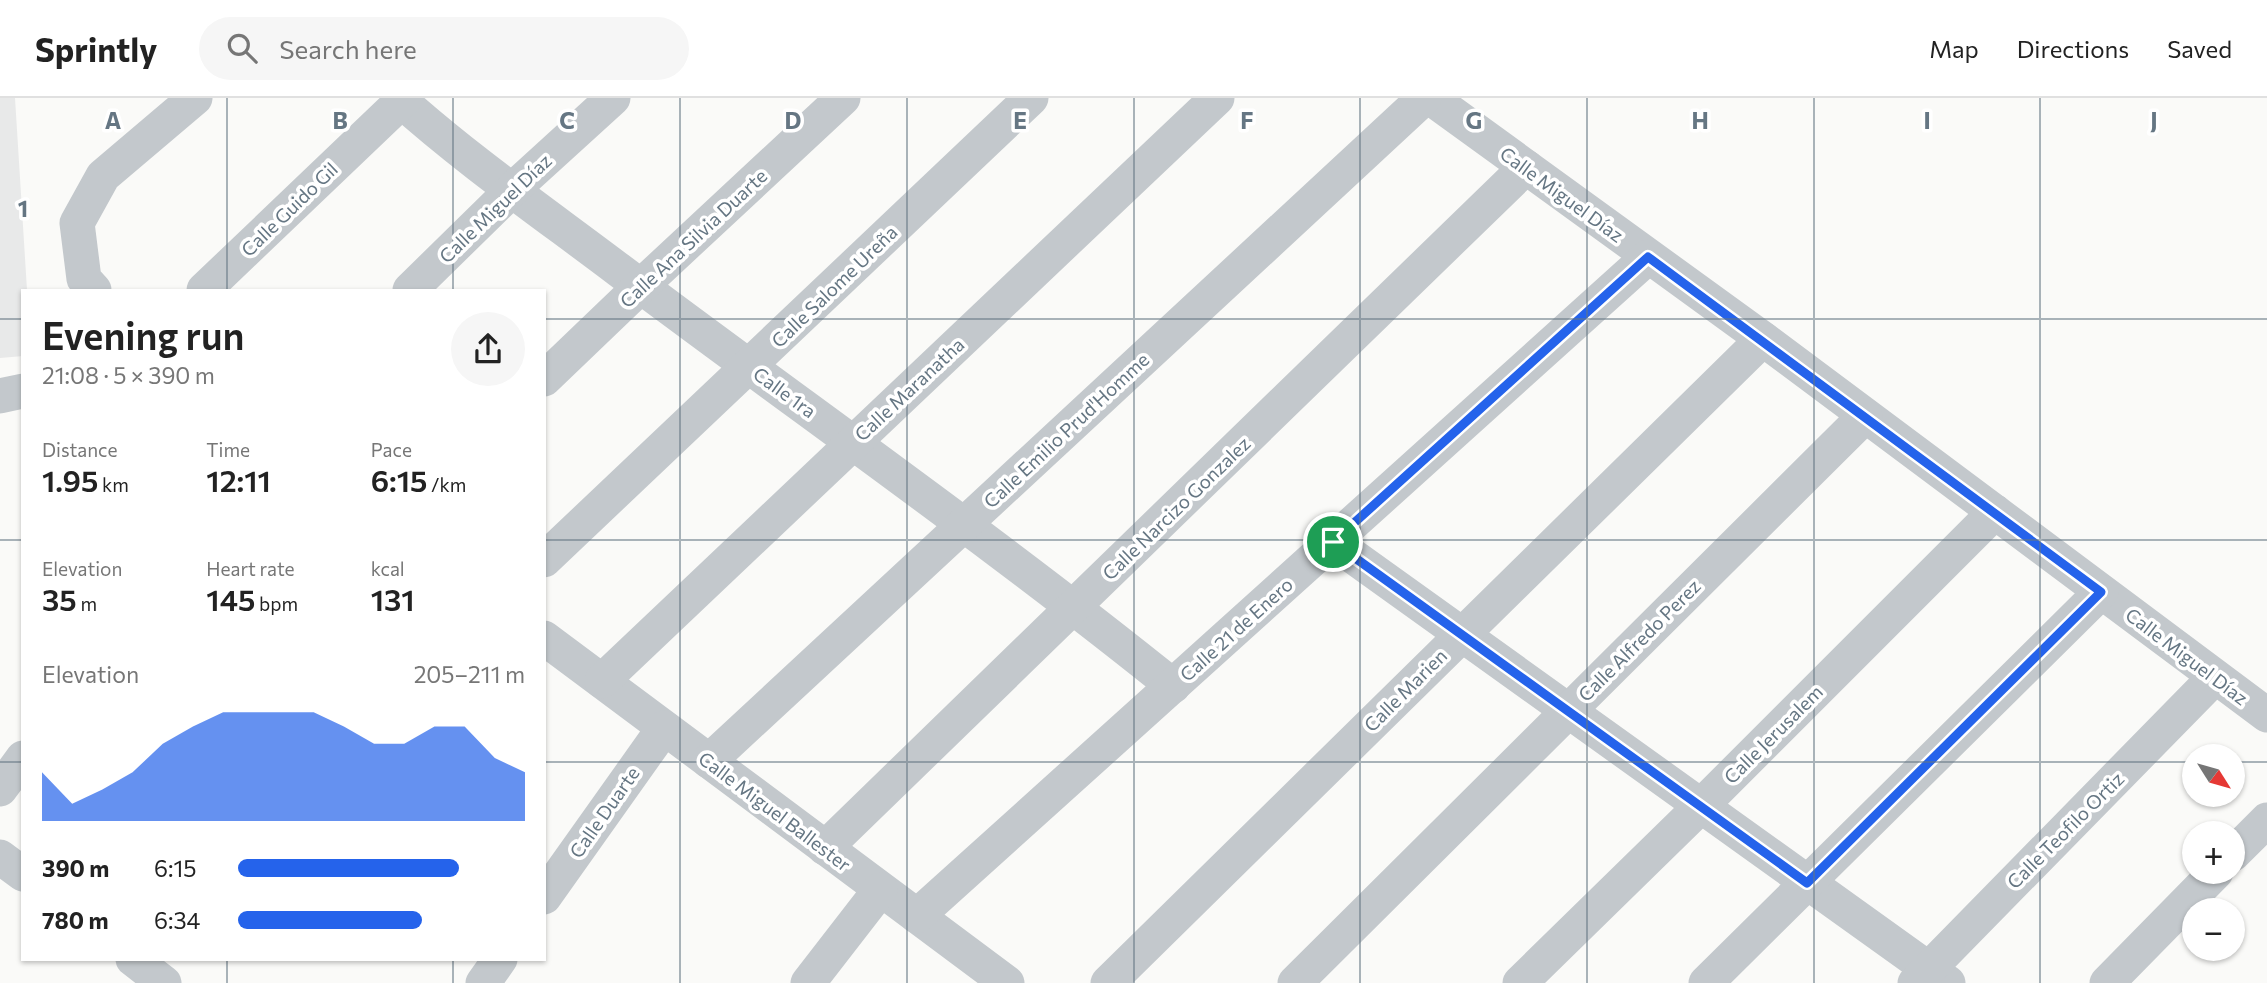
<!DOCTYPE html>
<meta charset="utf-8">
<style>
:root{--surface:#fff;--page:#f6f6f6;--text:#222;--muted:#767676;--line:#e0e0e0;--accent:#2563eb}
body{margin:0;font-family:Commissioner,sans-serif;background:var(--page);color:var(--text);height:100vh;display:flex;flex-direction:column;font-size:26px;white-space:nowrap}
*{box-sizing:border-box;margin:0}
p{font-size:23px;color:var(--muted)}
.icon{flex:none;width:38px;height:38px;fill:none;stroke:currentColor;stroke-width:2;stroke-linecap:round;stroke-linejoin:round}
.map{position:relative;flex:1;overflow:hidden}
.drawer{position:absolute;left:21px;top:191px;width:525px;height:672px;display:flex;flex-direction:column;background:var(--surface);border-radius:0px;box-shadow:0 2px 5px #0004}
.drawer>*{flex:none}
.needle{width:46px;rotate:127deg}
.controls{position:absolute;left:2182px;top:646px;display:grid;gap:14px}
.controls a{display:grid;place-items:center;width:63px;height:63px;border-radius:50%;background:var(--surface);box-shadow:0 2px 5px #0004;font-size:35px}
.pin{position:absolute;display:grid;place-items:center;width:60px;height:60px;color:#fff;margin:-30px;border:4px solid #fff;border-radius:50%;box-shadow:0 2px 7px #0007}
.round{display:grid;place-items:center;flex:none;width:74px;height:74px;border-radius:37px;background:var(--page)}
.head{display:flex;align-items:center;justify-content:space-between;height:119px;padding:0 21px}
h1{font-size:38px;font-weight:600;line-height:52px}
.metrics{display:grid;grid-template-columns:repeat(3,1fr);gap:10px;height:119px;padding:7px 21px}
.metrics div{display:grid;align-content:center}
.metrics b{font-size:30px;font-weight:600}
.metrics small{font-size:19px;font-weight:400}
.metrics p{font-size:19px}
.chart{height:196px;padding:14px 21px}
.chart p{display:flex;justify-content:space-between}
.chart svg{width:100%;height:126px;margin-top:7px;fill:var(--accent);opacity:.7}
ul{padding:0 21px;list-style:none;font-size:23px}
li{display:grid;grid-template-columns:112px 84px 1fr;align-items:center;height:52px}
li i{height:18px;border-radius:9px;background:var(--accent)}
header{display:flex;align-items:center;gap:42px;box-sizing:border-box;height:98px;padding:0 35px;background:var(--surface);border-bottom:2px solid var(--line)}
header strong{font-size:33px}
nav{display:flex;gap:38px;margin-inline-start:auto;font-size:24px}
.search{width:490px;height:63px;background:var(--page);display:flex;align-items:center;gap:18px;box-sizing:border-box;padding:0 24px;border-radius:38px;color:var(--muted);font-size:26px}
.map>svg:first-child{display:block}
</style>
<header>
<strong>Sprintly</strong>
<div class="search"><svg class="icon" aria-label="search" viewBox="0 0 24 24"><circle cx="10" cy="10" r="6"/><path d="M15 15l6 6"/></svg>Search here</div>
<nav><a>Map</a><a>Directions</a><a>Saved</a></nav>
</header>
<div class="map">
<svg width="2267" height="885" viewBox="0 0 2267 885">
<rect width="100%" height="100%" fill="#fafaf8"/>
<!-- built -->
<polygon fill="#e8e9e9" points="0,0 15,0 27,192 23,192 23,258 0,260"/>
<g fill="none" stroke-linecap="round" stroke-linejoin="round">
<!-- minor -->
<g stroke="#c3c8cc" stroke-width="35">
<path d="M 398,0 C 467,62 545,116 619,172 C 804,311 993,443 1173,588"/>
<polyline points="1431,0 1763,241 2267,617"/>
<polyline points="94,192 84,181 77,125 103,78 195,0"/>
<polyline points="204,192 405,0"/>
<polyline points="410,192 513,91 613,0"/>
<polyline points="544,281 641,188 843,0"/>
<polyline points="0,298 23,293"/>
<polyline points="1333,444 1948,885"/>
<polyline points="544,462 1031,0"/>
<polyline points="544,540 1007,885"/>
<polyline points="602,583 1217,0"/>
<polyline points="709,663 1424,0"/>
<polyline points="0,691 23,660"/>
<polyline points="825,750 1526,69"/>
<polyline points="2233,756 2267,722"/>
<polyline points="0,759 23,776"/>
<polyline points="544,799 664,630"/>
<polyline points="917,818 1648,159"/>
<polyline points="133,861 164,885"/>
<polyline points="483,885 500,861"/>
<polyline points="808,885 880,792"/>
<polyline points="1108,885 1763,241"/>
<polyline points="1295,885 1865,318"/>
<polyline points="1520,885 1701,708 1995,414"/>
<polyline points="1706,885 2101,494"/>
<polyline points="1915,885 2215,579"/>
<polyline points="2107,885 2216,774"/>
</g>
</g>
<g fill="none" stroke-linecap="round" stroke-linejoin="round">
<defs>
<polygon id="route" points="1648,159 2101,494 1807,785 1333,444"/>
</defs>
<!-- route casing -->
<use href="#route" stroke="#fff" stroke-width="14"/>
<!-- route -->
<use href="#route" stroke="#2563eb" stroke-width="9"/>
</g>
<!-- grid -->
<path fill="none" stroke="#657683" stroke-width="2" stroke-opacity="0.55" d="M 227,0 L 227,192M 453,0 L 453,192M 680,0 L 680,885M 907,0 L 907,885M 1134,0 L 1134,885M 1360,0 L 1360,885M 1587,0 L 1587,885M 1814,0 L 1814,885M 2040,0 L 2040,885M 0,221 L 23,221M 544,221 L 2267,221M 0,442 L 23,442M 544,442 L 2267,442M 0,664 L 23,664M 544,664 L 2194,664M 2233,664 L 2267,664M 227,861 L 227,885M 453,861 L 453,885"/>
<g text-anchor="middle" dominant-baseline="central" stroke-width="7" stroke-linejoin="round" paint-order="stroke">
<!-- street labels -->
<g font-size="19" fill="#657683" stroke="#fff">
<text transform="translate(1562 96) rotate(36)">Calle Miguel Díaz</text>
<text transform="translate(495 110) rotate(-44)">Calle Miguel Díaz</text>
<text transform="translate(289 111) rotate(-44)">Calle Guido Gil</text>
<text transform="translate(693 140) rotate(-43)">Calle Ana Silvia Duarte</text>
<text transform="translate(834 188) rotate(-44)">Calle Salome Ureña</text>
<text transform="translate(909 291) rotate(-43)">Calle Maranatha</text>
<text transform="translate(785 294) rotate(36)">Calle 1ra</text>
<text transform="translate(1066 332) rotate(-43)">Calle Emilio Prud'Homme</text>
<text transform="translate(1176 410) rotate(-44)">Calle Narcizo Gonzalez</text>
<text transform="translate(1236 531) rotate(-42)">Calle 21 de Enero</text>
<text transform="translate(1639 542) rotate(-45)">Calle Alfredo Perez</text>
<text transform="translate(2187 558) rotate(37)">Calle Miguel Díaz</text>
<text transform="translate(1405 592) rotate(-45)">Calle Marien</text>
<text transform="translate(1773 636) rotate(-45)">Calle Jerusalem</text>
<text transform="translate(775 713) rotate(37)">Calle Miguel Ballester</text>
<text transform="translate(604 714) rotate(-55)">Calle Duarte</text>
<text transform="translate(2065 732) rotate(-45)">Calle Teofilo Ortiz</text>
</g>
</g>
<g font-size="23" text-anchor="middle" font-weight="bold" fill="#657683" stroke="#fff" stroke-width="7" stroke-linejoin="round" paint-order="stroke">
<text x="113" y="31">A</text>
<text x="340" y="31">B</text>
<text x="567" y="31">C</text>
<text x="793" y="31">D</text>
<text x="1020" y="31">E</text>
<text x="1247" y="31">F</text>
<text x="1474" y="31">G</text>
<text x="1700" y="31">H</text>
<text x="1927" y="31">I</text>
<text x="2154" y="31">J</text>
<text x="23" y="119">1</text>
</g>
</svg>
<div class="controls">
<a><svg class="needle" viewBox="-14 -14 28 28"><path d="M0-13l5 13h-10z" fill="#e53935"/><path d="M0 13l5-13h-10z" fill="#767676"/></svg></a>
<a>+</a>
<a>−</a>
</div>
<div class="pin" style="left:1333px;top:444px;background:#1e9e55"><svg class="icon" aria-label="arrive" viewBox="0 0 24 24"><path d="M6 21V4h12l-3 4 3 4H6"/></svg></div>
<section class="drawer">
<div class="head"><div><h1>Evening run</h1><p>21:08 · 5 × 390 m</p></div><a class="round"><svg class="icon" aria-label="share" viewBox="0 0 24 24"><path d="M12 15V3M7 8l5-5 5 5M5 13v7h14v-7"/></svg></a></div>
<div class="metrics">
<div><p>Distance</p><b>1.95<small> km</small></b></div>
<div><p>Time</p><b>12:11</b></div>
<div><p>Pace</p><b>6:15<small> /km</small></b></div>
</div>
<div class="metrics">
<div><p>Elevation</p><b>35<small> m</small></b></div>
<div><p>Heart rate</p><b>145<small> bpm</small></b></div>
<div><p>kcal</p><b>131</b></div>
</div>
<div class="chart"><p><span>Elevation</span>205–211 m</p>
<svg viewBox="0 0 160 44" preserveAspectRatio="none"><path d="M0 44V27L10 38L20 33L30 27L40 17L50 11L60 6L70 6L80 6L90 6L100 11L110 17L120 17L130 11L140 11L150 22L160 27V44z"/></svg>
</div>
<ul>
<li><b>390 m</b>6:15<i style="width:77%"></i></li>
<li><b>780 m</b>6:34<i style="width:64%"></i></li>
</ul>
</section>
</div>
